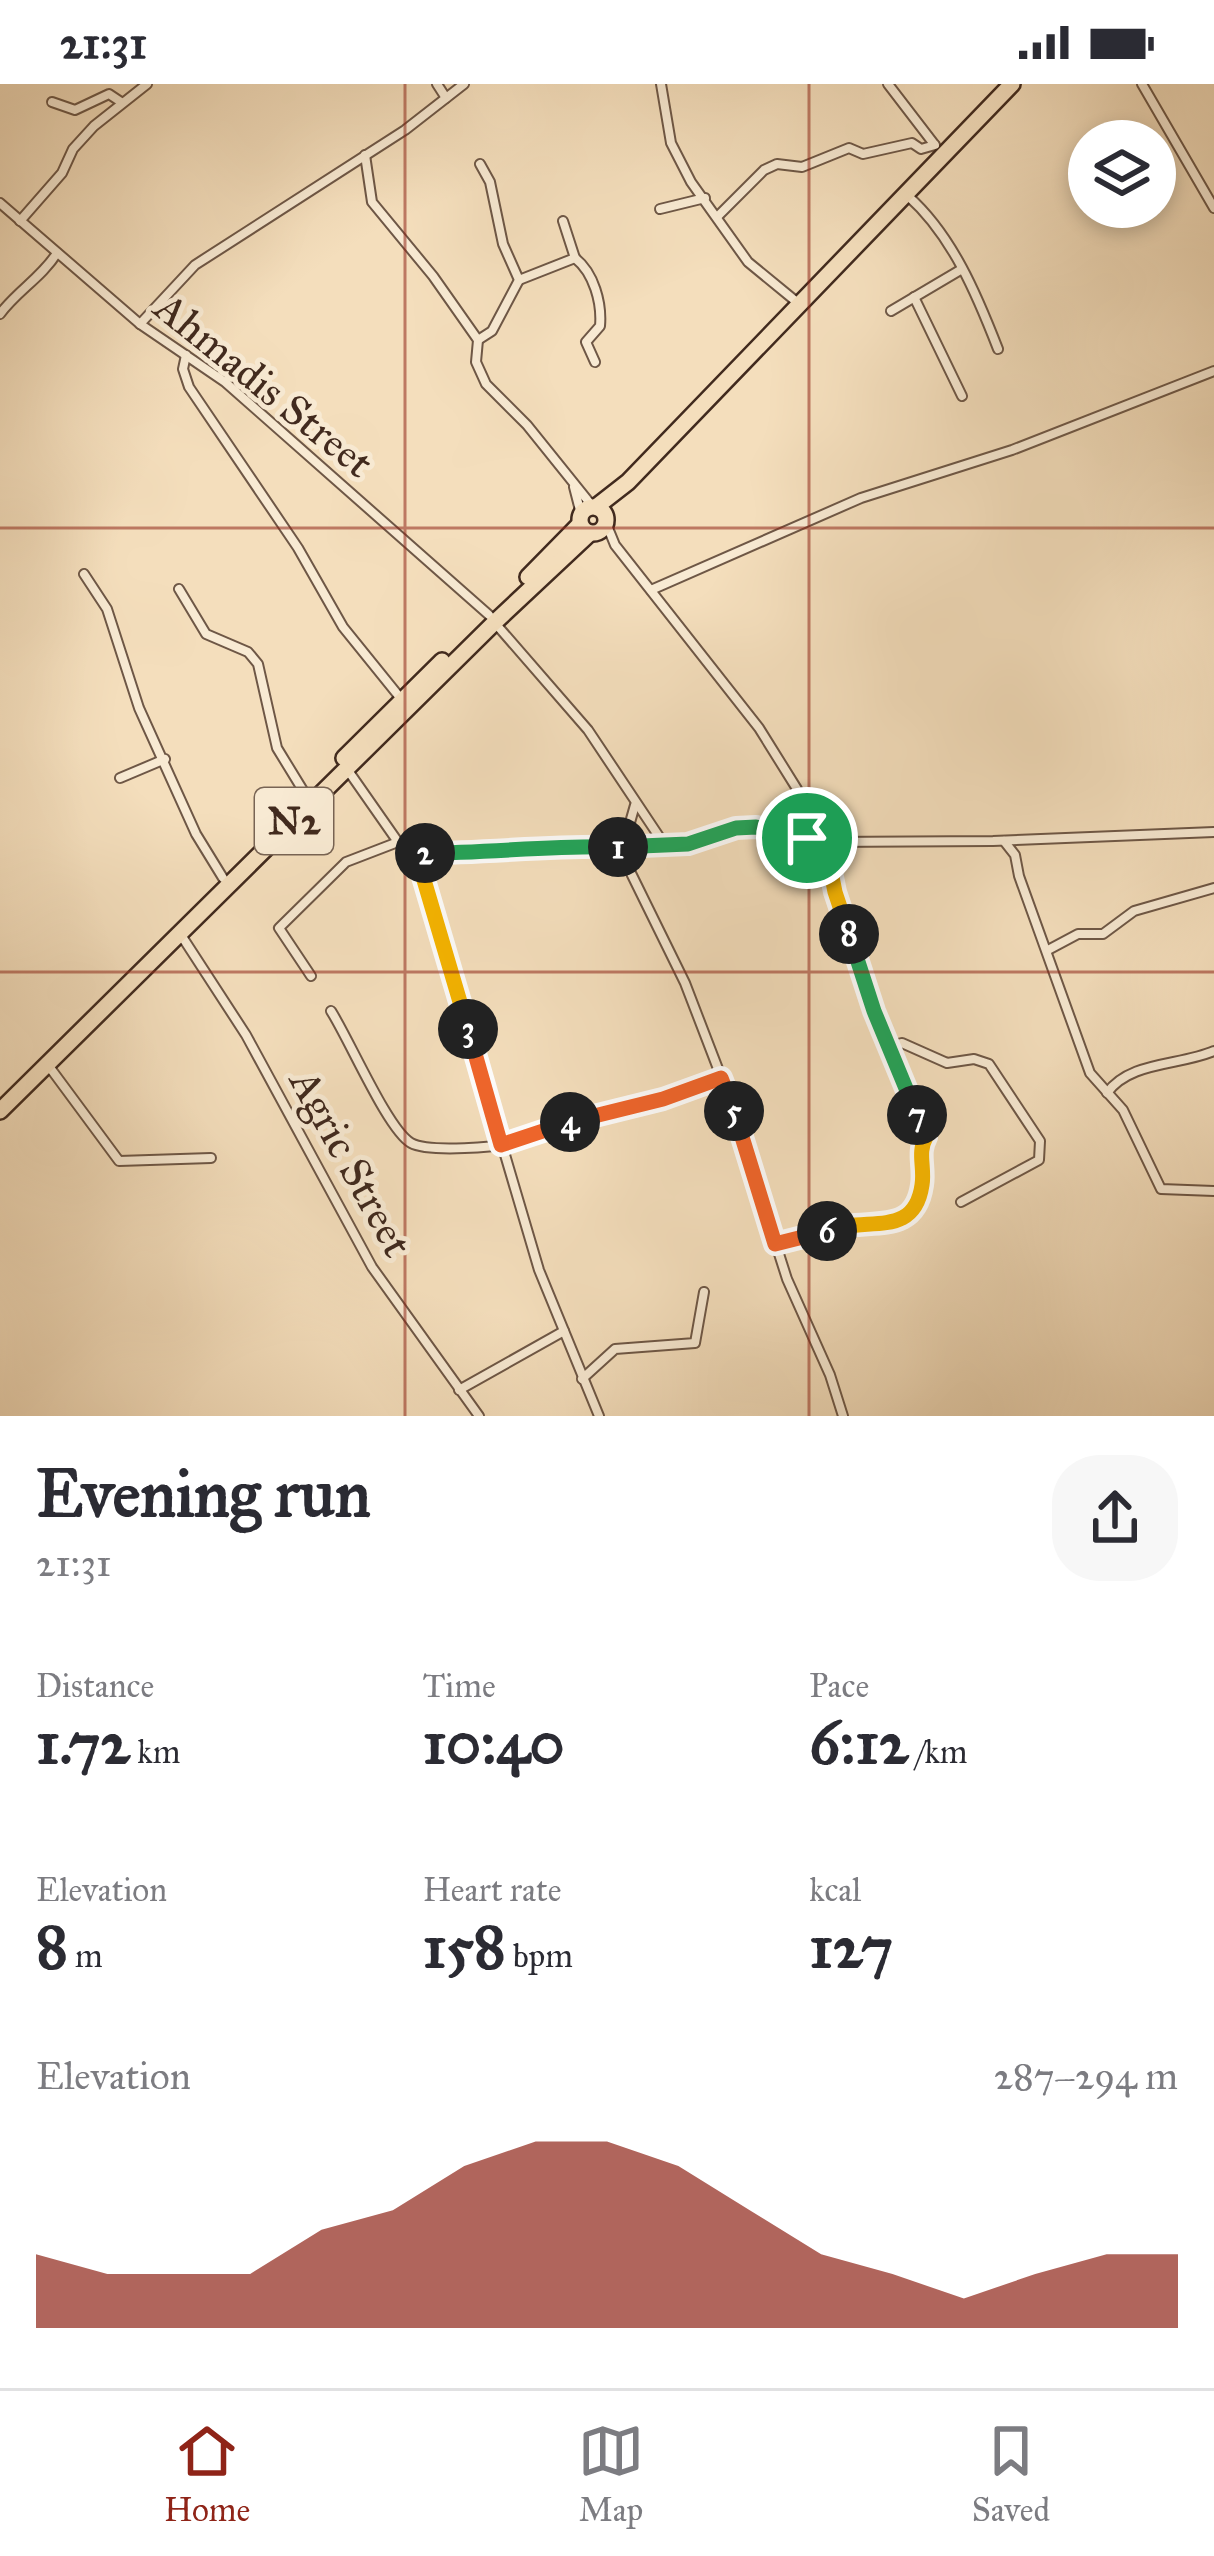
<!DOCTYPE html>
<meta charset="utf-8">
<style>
:root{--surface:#fff;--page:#f7f7f7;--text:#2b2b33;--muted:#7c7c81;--line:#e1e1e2;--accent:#8f2418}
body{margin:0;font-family:"IM FELL Great Primer",serif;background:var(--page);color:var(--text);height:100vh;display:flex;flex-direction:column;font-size:45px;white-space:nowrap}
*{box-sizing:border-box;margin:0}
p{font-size:39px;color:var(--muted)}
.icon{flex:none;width:66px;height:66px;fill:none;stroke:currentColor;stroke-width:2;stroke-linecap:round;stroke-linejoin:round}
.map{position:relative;height:1332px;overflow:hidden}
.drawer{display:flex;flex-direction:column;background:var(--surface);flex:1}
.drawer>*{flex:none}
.fabs{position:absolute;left:1068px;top:36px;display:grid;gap:24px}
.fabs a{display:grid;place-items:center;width:108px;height:108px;border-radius:50%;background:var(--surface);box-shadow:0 6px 18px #0003;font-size:60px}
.pin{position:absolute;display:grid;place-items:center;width:102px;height:102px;color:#fff;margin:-51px;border:6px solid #fff;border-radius:50%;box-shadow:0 3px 12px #0007}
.km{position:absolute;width:60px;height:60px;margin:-30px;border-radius:50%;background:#222;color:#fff;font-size:33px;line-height:60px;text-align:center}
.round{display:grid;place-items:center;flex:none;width:126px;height:126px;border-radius:48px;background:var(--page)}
.headline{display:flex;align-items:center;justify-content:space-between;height:204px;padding:0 36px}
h1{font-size:66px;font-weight:700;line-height:90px}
.stats{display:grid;grid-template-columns:repeat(3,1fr);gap:18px;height:204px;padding:12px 36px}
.stats div{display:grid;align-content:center}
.stats b{font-size:60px;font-weight:700}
.stats small{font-size:33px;font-weight:400}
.stats p{font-size:33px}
.chart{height:336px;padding:24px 36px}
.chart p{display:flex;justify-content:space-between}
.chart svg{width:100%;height:216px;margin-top:12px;fill:var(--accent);opacity:.7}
.status{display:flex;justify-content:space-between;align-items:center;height:84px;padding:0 60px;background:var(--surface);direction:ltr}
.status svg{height:33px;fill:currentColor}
.dock{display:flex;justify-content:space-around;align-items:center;height:168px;border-top:3px solid var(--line);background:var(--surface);font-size:33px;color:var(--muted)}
.dock a{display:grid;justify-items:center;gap:6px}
.dock .on{color:var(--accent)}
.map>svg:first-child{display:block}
</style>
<div class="status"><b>21:31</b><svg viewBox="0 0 49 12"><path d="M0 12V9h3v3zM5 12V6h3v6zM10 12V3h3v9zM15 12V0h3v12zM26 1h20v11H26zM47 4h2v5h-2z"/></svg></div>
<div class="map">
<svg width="1214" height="1332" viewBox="0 0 1214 1332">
<rect width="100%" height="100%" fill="#f4debc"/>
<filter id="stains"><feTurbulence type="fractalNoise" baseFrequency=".00167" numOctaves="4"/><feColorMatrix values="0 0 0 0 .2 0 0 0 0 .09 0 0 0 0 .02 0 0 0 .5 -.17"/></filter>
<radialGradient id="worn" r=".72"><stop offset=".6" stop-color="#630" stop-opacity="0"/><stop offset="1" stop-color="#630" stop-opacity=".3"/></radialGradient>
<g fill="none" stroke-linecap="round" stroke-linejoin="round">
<defs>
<g id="street">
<polyline points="437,0 446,14"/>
<polyline points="661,0 671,59 691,98 748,178 798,219"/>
<polyline points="888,0 934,60"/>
<polyline points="1142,0 1214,124"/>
<polyline points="52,18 75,26 109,10 121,18"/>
<polyline points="365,71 372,118 433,192 478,256 476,278 486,300 527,341 593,423"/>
<path d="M 908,112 C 952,151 977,211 998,265"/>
<polyline points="0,119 140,240 225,298 489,531"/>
<polyline points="660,125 705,114"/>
<polyline points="718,132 764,86 777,80 802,83 849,64 863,70 912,59 921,65 935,61"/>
<polyline points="20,137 62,89 73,65 94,42 147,0"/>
<path d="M 575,174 C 594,189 602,219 600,242 L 586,258 L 595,278"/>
<polyline points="519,196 575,174 563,137"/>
<polyline points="914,213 962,312"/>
<polyline points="891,227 962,185"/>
<path d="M 0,230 C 17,207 42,193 57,169"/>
<polyline points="140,240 195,181 405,46 464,0"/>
<polyline points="478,256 492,247 519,196 503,160 490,98 480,80"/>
<polyline points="186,271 183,285 189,303 298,464 343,543 402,616"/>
<polyline points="574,403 581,430"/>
<polyline points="606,439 615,461 759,644 797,705 807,754"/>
<polyline points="84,490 107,525 139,624 196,750 223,794"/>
<polyline points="179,505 206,550 248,568 258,580 277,664 307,713"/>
<polyline points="651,506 861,414 1012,366 1214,287"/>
<polyline points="495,539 588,646 664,760"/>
<polyline points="347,685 398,758 416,769 688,760 736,744 756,743 825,758 993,757 1214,748"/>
<polyline points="120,694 165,675"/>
<polyline points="635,721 623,763 626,779 685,899 730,1016 787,1195 830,1291 843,1332"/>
<polyline points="1004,757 1015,771 1019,792 1090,989 1123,1026 1161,1105 1214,1107"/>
<polyline points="416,769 539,1186 599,1332"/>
<polyline points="181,851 246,951 372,1183 479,1332"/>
<polyline points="1048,866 1078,850 1103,850 1134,827 1214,804"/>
<polyline points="311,892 279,844 346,778 398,758"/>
<path d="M 331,927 C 350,957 388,1046 411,1059 C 429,1069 499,1063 520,1058 C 544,1052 565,1038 589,1032 C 634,1022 678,1012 721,994"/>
<polyline points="889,962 902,959 947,979 974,975 989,980 1040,1057 1039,1076 961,1118"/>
<polyline points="48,981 119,1077 211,1074"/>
<path d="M 1107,1009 C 1130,977 1179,982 1214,967"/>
<path d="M 775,1160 C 797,1155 818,1147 840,1141 C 864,1135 908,1148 918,1118 C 926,1096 915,1072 927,1053 L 874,927 L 835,808 L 825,758"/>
<polyline points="582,1295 615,1265 695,1259 704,1208"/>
<polyline points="459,1306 564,1247"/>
</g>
<g id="highway">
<circle cx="593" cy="436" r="13"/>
<polyline points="596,423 628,398 1012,0"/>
<polyline points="528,493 580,440"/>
<polyline points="344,674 442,577"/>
<polyline points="0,1027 495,538 590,449"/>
</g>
</defs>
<!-- street casing -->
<use href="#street" stroke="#6e5746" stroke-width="12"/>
<!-- highway casing -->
<use href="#highway" stroke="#412a1e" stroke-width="20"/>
<!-- street -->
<use href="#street" stroke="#f8ead3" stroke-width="8"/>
<!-- highway -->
<use href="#highway" stroke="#f4debc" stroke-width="15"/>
</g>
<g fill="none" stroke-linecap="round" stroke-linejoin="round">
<defs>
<polyline id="split-1" points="618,763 688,760 736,744 756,743 807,754"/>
<path id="split-2" d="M 425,769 C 490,769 554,761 618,763"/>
<polyline id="split-3" points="425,769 416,769 468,945"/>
<polyline id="split-4" points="468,945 501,1061 570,1038"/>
<polyline id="split-5" points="570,1038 663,1015 721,994 734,1027"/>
<polyline id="split-6" points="734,1027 775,1160 827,1147"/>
<path id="split-7" d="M 827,1147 C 866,1131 914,1156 922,1101 C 925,1083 917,1069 926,1053 L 917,1031"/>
<polyline id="split-8" points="849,850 874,927 917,1031"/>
<polyline id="split-9" points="807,754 825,758 835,808 849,850"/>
</defs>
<!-- split-1 casing -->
<use href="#split-1" stroke="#fff" stroke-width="24"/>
<!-- split-2 casing -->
<use href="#split-2" stroke="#fff" stroke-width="24"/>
<!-- split-3 casing -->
<use href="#split-3" stroke="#fff" stroke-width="24"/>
<!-- split-4 casing -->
<use href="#split-4" stroke="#fff" stroke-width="24"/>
<!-- split-5 casing -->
<use href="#split-5" stroke="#fff" stroke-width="24"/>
<!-- split-6 casing -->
<use href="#split-6" stroke="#fff" stroke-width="24"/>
<!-- split-7 casing -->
<use href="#split-7" stroke="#fff" stroke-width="24"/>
<!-- split-8 casing -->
<use href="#split-8" stroke="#fff" stroke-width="24"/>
<!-- split-9 casing -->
<use href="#split-9" stroke="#fff" stroke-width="24"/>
<!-- split-1 -->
<use href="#split-1" stroke="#22a559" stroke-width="15"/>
<!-- split-2 -->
<use href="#split-2" stroke="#22a559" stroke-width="15"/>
<!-- split-3 -->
<use href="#split-3" stroke="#f5b400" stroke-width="15"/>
<!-- split-4 -->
<use href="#split-4" stroke="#f0652b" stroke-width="15"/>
<!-- split-5 -->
<use href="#split-5" stroke="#f0652b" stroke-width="15"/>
<!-- split-6 -->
<use href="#split-6" stroke="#f0652b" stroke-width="15"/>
<!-- split-7 -->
<use href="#split-7" stroke="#f5b400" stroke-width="15"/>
<!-- split-8 -->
<use href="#split-8" stroke="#22a559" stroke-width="15"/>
<!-- split-9 -->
<use href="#split-9" stroke="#f5b400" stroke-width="15"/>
</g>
<!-- grid -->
<path fill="none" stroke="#8f2418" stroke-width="3" stroke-opacity="0.55" d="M 405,0 L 405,1332M 809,0 L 809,1332M 0,444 L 1214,444M 0,888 L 1214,888"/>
<g text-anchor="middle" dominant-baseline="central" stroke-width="10" stroke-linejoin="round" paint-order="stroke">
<!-- shield labels -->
<rect fill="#f8ead3" stroke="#786454" stroke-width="3" x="255" y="704" width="78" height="66" rx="9"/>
<g font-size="39" font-weight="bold" fill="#412a1e">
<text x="294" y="737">N2</text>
</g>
<!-- street labels -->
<g font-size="42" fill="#412a1e" stroke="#f8ead3">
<text transform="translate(264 301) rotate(39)">Ahmadis Street</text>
<text transform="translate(351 1079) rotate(61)">Agric Street</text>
</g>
</g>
<rect width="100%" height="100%" filter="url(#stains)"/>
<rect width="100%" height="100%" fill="url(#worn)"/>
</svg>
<div class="fabs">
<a><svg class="icon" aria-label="layers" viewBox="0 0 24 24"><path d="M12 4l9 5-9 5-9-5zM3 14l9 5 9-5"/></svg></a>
</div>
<div class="pin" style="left:807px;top:754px;background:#1e9e55"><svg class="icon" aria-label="arrive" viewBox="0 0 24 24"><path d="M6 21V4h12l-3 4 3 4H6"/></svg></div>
<b class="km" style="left:618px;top:763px">1</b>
<b class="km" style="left:425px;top:769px">2</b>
<b class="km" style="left:468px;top:945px">3</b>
<b class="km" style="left:570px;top:1038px">4</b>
<b class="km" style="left:734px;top:1027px">5</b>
<b class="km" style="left:827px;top:1147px">6</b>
<b class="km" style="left:917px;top:1031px">7</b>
<b class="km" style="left:849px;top:850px">8</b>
</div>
<section class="drawer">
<div class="headline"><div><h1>Evening run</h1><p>21:31</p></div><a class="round"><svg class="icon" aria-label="share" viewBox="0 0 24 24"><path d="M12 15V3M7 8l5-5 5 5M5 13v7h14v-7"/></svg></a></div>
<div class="stats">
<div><p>Distance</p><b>1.72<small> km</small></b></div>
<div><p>Time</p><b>10:40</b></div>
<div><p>Pace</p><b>6:12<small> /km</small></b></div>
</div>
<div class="stats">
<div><p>Elevation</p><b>8<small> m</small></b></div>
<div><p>Heart rate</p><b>158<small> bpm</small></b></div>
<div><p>kcal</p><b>127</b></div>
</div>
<div class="chart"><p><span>Elevation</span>287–294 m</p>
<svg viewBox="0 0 160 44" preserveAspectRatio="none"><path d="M0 44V29L10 33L20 33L30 33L40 24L50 20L60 11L70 6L80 6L90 11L100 20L110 29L120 33L130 38L140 33L150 29L160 29V44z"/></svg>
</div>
</section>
<nav class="dock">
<a class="on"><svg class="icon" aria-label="home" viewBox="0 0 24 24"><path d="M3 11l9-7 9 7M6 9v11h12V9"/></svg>Home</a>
<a><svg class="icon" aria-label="map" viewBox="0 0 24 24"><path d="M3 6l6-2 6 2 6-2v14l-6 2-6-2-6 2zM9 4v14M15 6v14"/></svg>Map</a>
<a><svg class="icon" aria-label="saved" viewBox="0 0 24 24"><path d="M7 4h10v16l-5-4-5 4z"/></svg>Saved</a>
</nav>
